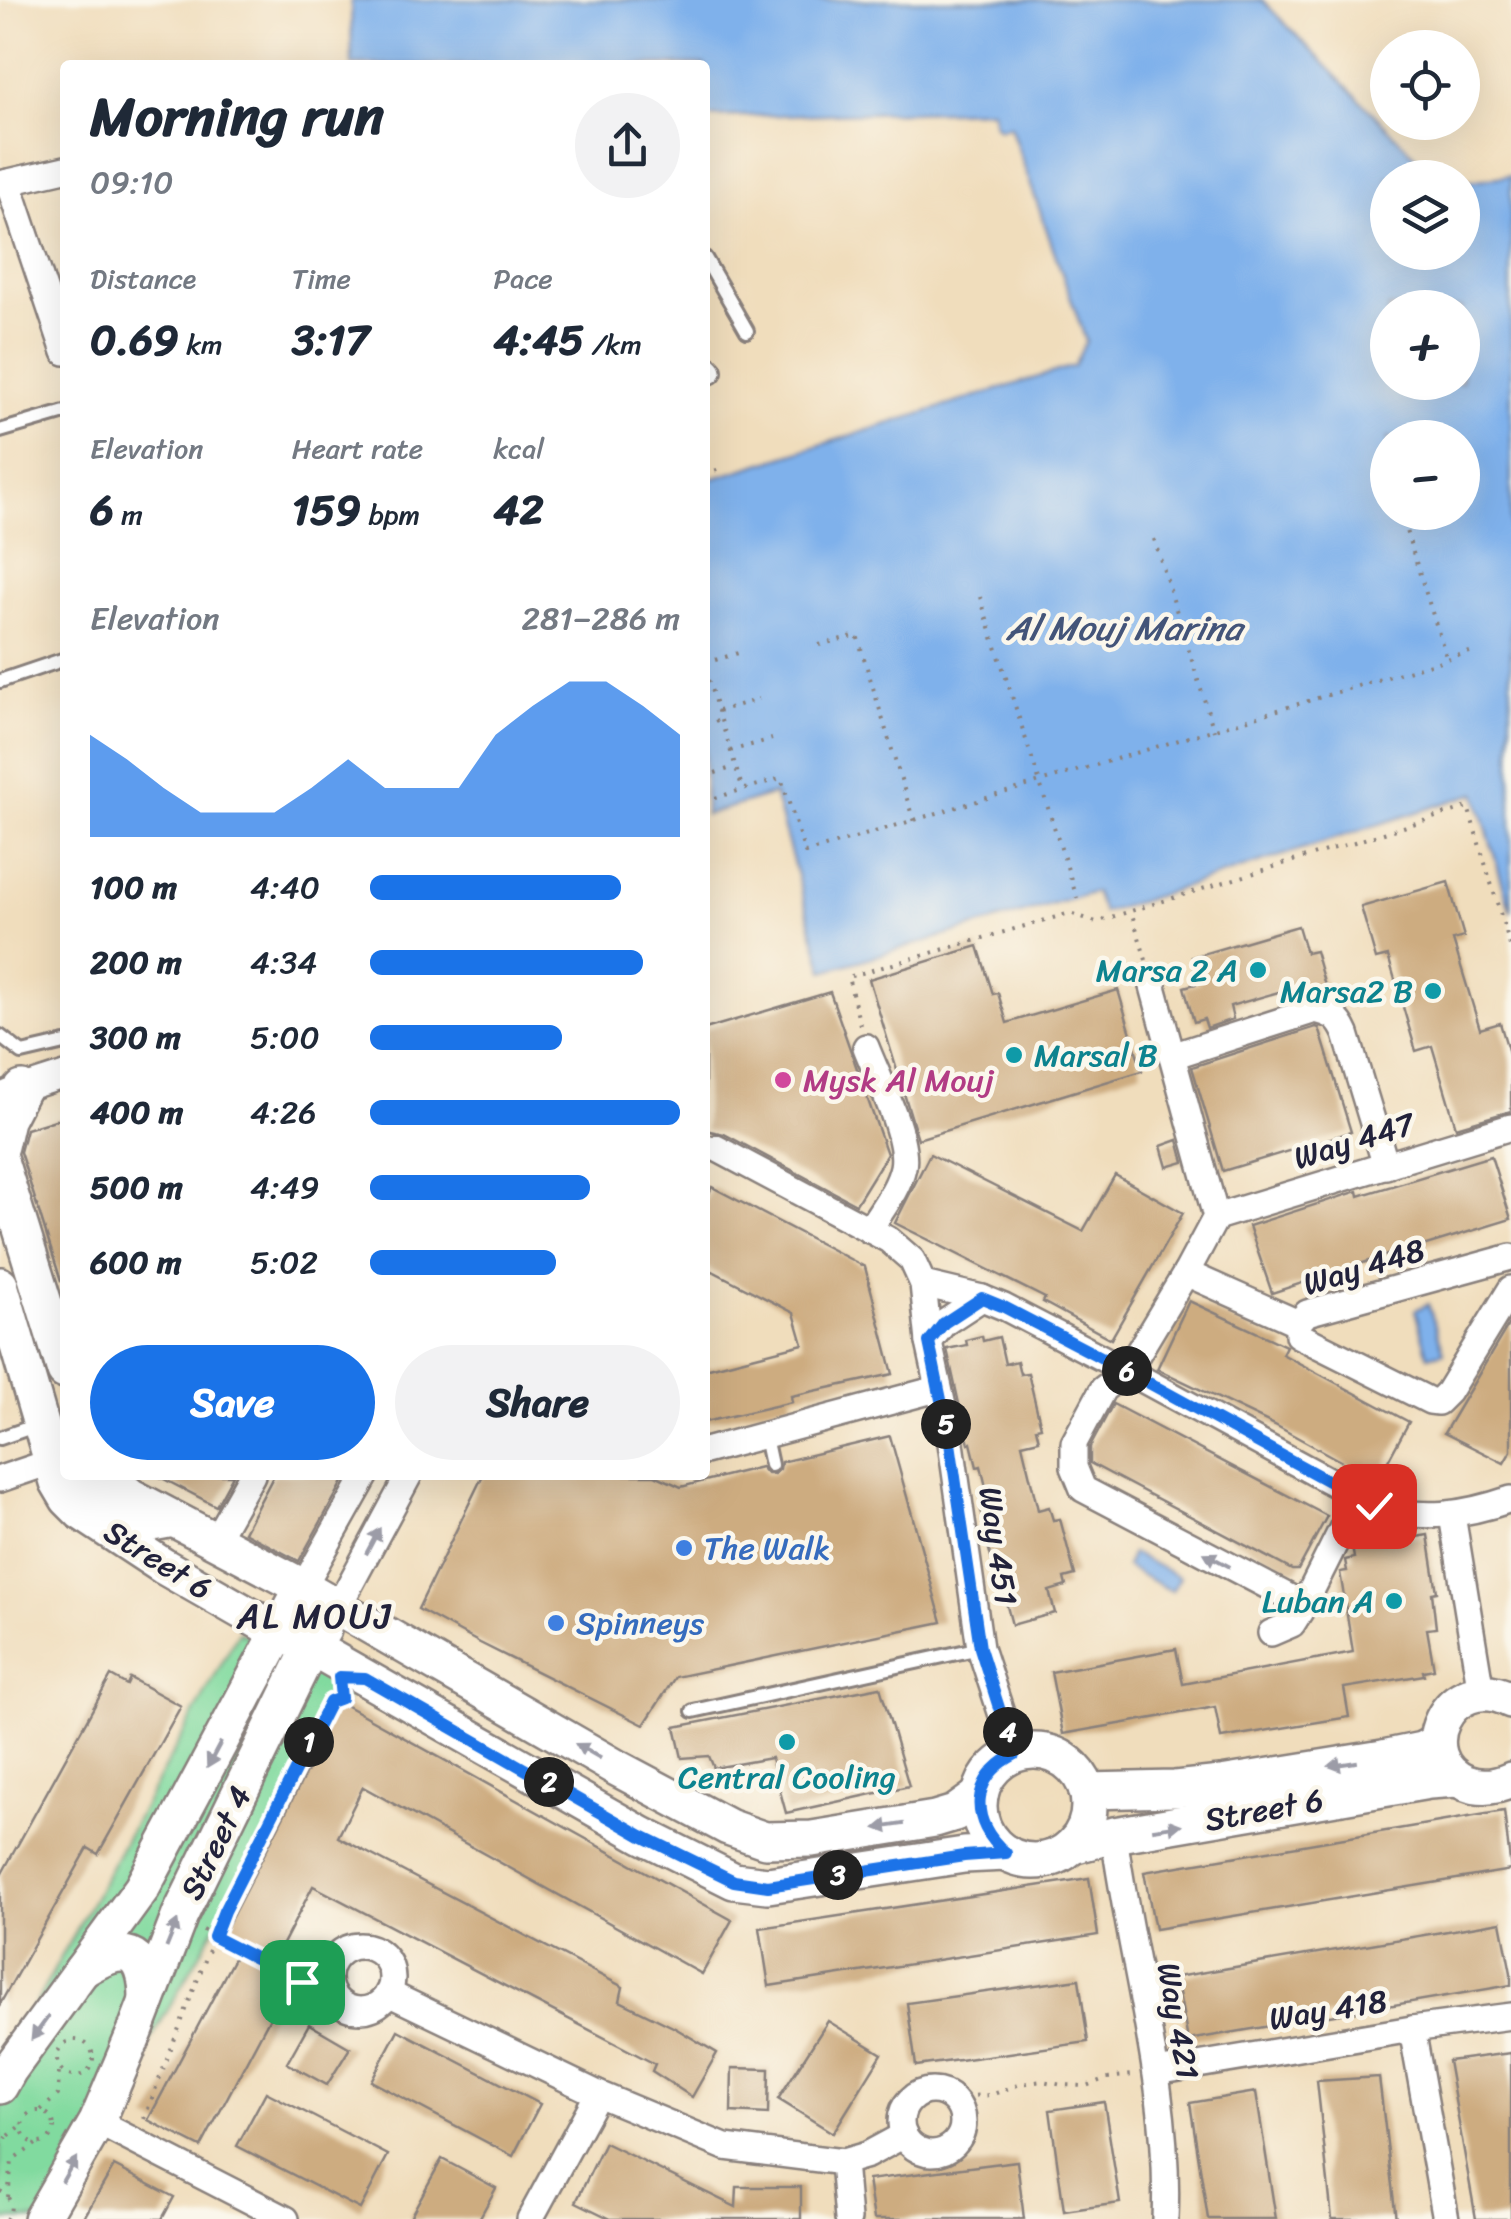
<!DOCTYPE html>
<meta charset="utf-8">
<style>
:root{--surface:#fff;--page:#f2f2f3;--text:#1f2937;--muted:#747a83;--accent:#1a73e8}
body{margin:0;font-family:Sriracha,sans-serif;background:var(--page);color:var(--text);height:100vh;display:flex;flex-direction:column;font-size:38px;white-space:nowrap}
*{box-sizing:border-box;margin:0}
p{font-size:32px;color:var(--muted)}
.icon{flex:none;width:55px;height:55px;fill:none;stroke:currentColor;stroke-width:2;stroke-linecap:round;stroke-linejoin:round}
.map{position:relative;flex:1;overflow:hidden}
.details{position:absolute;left:60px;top:60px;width:650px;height:1420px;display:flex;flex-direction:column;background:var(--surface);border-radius:10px;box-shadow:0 10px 40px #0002}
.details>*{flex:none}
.controls{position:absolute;left:1370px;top:30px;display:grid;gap:20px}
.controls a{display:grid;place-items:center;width:110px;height:110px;border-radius:50%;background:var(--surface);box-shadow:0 10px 40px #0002;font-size:50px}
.pin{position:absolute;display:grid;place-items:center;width:85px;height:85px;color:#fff;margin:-42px;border-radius:20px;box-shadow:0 5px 15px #0006}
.km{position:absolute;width:50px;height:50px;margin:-25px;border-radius:50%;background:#222;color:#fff;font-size:28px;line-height:50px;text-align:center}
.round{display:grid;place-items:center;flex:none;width:105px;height:105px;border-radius:52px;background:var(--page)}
.head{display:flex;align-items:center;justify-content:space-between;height:170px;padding:0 30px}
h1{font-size:55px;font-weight:700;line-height:75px}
.stats{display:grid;grid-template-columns:repeat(3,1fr);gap:15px;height:170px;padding:10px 30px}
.stats div{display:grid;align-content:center}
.stats b{font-size:42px;font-weight:700}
.stats small{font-size:28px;font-weight:400}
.stats p{font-size:28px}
.chart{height:280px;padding:20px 30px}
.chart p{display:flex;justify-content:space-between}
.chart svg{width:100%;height:180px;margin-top:10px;fill:var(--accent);opacity:.7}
.button{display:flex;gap:20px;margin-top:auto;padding:20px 30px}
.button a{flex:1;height:115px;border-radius:60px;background:var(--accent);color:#fff;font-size:40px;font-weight:700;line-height:115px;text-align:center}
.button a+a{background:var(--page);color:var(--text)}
ul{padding:0 30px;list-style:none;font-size:32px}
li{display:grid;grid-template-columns:160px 120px 1fr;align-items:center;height:75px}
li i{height:25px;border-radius:12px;background:var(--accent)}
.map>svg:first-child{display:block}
</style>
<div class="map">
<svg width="1511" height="2219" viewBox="0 0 1511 2219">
<rect width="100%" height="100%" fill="#fbf7ec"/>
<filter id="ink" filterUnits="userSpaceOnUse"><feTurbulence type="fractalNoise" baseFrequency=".01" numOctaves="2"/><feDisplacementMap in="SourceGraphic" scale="20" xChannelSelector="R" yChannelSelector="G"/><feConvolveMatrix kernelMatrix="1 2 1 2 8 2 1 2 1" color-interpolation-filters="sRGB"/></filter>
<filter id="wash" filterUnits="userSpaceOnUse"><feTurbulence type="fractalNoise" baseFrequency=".0048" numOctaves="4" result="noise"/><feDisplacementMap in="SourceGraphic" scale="40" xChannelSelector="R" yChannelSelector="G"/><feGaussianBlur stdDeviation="2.25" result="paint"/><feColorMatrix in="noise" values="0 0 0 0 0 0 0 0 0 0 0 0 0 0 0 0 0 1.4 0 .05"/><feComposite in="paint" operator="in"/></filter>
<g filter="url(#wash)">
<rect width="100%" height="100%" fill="#f0ddbc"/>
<!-- green -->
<polygon fill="#81da9f" stroke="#527e6d" stroke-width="2.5" points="239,1632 353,1687 48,2219 0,2219 0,2069"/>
<!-- water -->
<g fill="#7fb1eb" stroke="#506a93" stroke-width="2.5" fill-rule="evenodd">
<path d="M 351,0 L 1262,0 L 1436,177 L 1388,178 L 1388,252 L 1462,252 L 1463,182 L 1511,175 L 1511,912 L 1476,793 L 1103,913 L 1095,892 L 824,971 L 774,794 L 705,815 L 705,481 L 1074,366 L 1086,341 L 1010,126 L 999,129 L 994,124 L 992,110 L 705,117 L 705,65 L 352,65 ZM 1388,308 L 1462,308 L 1462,382 L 1388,382 ZM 1388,438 L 1462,438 L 1462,512 L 1388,512 Z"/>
<polygon points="1428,1304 1444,1352 1428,1356 1415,1310"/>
<polygon points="1132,1553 1179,1577 1172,1591 1126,1567"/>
</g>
<g id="blocks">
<!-- building -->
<g fill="#cdac80">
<polygon points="1448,882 1464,937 1453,940 1480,1029 1500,1023 1511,1060 1511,1111 1456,1127 1432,1046 1416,1051 1388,956 1376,959 1361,907"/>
<polygon points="1298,926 1306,953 1315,951 1325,986 1316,989 1317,994 1292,1000 1289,989 1230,1006 1233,1019 1207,1028 1204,1019 1194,1022 1184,987 1199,983 1192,957"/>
<polygon points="978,946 993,994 998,993 1007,1023 1118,990 1142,1071 918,1139 869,979"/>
<polygon points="830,992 887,1154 856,1204 724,1134 705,1130 705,1029"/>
<polygon points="1316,1027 1319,1028 1351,1132 1223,1171 1192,1067"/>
<polygon points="65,1117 65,1280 61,1281 20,1152 26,1129"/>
<polygon points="1178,1140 1184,1162 1167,1167 1161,1146"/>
<polygon points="930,1154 1083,1231 1115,1175 1183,1213 1111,1339 1043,1302 1045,1298 895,1223"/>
<polygon points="1491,1156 1511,1219 1400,1253 1399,1251 1272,1293 1249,1226 1358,1191 1359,1196"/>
<polygon points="712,1187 865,1267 893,1374 791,1396 792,1402 705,1422 705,1369 803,1344 794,1313 705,1267 705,1201"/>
<polygon points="1189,1301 1286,1346 1282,1354 1409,1422 1377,1481 1355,1469 1354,1465 1353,1468 1275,1425 1157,1369"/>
<polygon points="1511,1320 1511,1451 1504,1463 1444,1433"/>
<polygon points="982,1336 983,1341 999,1337 1005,1364 1017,1361 1020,1374 1028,1373 1041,1427 1036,1428 1039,1440 1022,1444 1038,1510 1049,1507 1053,1520 1060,1519 1075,1575 1064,1578 1066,1586 1049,1591 1055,1613 1012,1625 997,1568 994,1569 985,1534 987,1534 981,1510 991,1508 981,1466 977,1467 971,1443 969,1444 963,1422 947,1349 967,1345 966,1340"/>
<polygon points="1113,1404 1327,1516 1298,1570 1292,1570 1090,1463 1090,1447"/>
<polygon points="890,1436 942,1622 675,1677 644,1725 480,1643 418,1609 483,1475 655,1475 681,1487 761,1467 767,1474 774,1474 780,1469 781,1462"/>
<polygon points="156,1475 233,1475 216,1506"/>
<polygon points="274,1475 347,1475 299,1561 244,1532"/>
<polygon points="1375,1522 1410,1530 1411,1538 1428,1535 1437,1592 1432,1593 1436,1628 1427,1629 1434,1669 1423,1671 1424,1675 1344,1688 1349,1717 1221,1738 1215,1707 1063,1734 1051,1672 1176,1649 1183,1684 1353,1652 1340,1572 1347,1571 1345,1560 1354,1558 1352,1546 1360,1529 1365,1528 1364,1524"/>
<polygon points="111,1676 127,1685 130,1678 181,1706 98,1854 88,1848 0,2004 0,1877"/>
<polygon points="880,1687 909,1786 786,1813 771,1758 714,1768 709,1756 682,1758 675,1727"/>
<polygon points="338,1701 732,1920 702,1974 363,1787 338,1837 623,1987 620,2001 675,2028 717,2053 692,2097 652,2071 655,2064 313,1886 267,1975 284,1984 284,1991 201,2147 148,2120 241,1945 222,1936 313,1759 308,1756"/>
<polygon points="1504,1811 1511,1870 1155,1929 1144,1872"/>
<polygon points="1089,1878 1098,1935 769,1986 760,1928"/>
<polygon points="1501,1922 1511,1973 1511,1985 1188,2040 1176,1977"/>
<polygon points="1079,1979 1088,2042 916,2066 907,2003"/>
<polygon points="828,2021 882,2054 833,2133 778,2099"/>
<polygon points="309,2024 350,2048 327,2085 287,2063"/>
<polygon points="398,2030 540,2104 513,2156 371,2081"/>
<polygon points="1511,2053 1511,2219 1476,2219 1448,2061"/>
<polygon points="732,2068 769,2069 768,2114 731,2112"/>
<polygon points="1379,2077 1396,2219 1332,2219 1317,2081"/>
<polygon points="266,2092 388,2155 360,2209 237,2146"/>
<polygon points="1256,2092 1276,2219 1208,2219 1190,2103"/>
<polygon points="1104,2102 1120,2203 1064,2211 1050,2110"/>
<polygon points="605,2143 736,2207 737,2187 801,2187 801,2219 611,2219 576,2202"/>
<polygon points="442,2159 496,2188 479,2219 409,2219"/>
<polygon points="1017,2161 1024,2219 874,2219 868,2180"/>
<polygon points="114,2166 174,2197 162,2219 83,2219"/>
</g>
</g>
</g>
<g filter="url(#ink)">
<use href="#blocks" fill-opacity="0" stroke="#89807c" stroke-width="2.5"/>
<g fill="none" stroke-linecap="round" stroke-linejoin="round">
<defs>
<g id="lane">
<polyline points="705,258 747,331"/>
<polyline points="0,431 65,412"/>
<polyline points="0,681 65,659"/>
<polyline points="0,1036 22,1053 65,1043"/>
<polyline points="765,1437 771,1465"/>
<polyline points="0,1438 40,1424"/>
<polyline points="693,1711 980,1648"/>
</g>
<g id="street">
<polyline points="8,182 65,352"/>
<polyline points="0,184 65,169"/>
<polyline points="705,367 709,371"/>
<polyline points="1151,979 1216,1217 1186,1273"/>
<path d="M 866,1047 C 877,1076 909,1138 903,1167 C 898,1190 881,1210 869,1230"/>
<path d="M 1172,1056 L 1315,1010 C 1333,1014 1339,1018 1346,1034 L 1386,1166"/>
<polyline points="9,1093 65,1075"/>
<polyline points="716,1148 889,1240 912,1260 923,1284 929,1342 951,1443 980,1648 1015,1755"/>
<polyline points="1216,1217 1511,1127"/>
<polyline points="1511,1257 1307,1313 1298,1323 1298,1335 1430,1401 1438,1402 1448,1392 1511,1289"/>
<path d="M 923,1284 L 982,1298 L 1004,1307 L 1127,1371 L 1374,1505 C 1421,1522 1465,1515 1511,1499"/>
<polyline points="1298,1323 1186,1273 1127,1371 1103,1389 1074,1443 1074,1467 1083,1489 1304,1605"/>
<polyline points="929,1342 944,1323 982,1298"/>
<polyline points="705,1451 937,1389"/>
<polyline points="82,1475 91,1488 153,1528 180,1523"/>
<polyline points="0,1479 65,1457"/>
<polyline points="1452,1515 1481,1692"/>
<polyline points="214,1542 252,1475"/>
<polyline points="303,1587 366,1475"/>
<polyline points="338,1607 409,1475"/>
<polyline points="1271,1633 1292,1624 1304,1605 1358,1497"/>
<path d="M 1114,1835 C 1131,1963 1171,2090 1165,2219"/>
<circle cx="360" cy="1978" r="32"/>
<polyline points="388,1993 598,2094 725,2147 843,2162 867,2155 904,2135"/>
<polyline points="1412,2029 1446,2219"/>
<polyline points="1156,2072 1412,2029 1511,2016"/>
<circle cx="932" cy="2122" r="31"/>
<polyline points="97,2122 286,2219"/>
<polyline points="843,2162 848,2219"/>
<polyline points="530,2219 598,2094"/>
</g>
<g id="secondary">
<polyline points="0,1146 6,1120 22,1089"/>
<polyline points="0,1161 65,1371"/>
<polyline points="0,1285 58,1482 68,1499 81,1512 163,1566 280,1633 311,1647 642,1835 734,1881 768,1885 964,1855 1006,1853"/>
<polyline points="105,1475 130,1496 303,1587 617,1768 728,1827 765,1840 812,1839 935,1819 955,1813 980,1795"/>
<path d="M 1511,1700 C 1448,1667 1407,1758 1466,1783 C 1482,1789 1496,1787 1511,1780"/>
<circle cx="1034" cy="1806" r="55"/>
<polyline points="1087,1791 1175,1789 1221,1784 1383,1758 1422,1750 1437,1742"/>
<polyline points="1072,1846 1114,1835 1429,1781 1457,1779"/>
<path d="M 82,1970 C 123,1944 147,1947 147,2000"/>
<polyline points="0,2086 9,2070 142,1888 303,1587"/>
<polyline points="41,2219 97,2122 135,2032 180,1915 311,1647 323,1630"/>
</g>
</defs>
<!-- lane casing -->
<use href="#lane" stroke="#89807c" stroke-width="18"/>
<!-- street casing -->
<use href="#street" stroke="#89807c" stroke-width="30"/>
<!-- secondary casing -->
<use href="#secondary" stroke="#89807c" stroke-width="40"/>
<!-- path -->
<g stroke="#89807c" stroke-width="4" stroke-dasharray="2.5 8" stroke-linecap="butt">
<polyline points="1386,467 1388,473"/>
<polyline points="705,474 720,469"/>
<polyline points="1400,512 1447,659"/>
<polyline points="1154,539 1214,731"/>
<polyline points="980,597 1077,898"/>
<polyline points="819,645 857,635 914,822"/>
<polyline points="705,663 745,651"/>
<polyline points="705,670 743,790"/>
<polyline points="718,711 759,699"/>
<polyline points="705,725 721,720"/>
<polyline points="730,751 772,739"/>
<polyline points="705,776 735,767"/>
<polyline points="705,801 781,778 805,853 1470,652"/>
<polyline points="1146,960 1131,911 1468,807 1511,949"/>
<polyline points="860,1025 848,977 1070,913 1096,922 1131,911"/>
<polyline points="203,1930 302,1982 319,1987 329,1986"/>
<circle cx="75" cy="2058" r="18"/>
<polyline points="955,2101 968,2096 991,2095 1020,2084 1043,2081 1062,2085 1086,2086 1107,2078 1132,2075"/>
<polyline points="41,2110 58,2095 59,2069"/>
<circle cx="38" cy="2127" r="16"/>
<polyline points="144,2119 224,1911 329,1702 341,1696"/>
<polyline points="0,2133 7,2137 21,2126"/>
<polyline points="0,2147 7,2137"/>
<path d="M 0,2191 C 12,2197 14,2209 6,2219"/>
<polyline points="8,2197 12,2161 36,2144"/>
</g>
<!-- lane -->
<use href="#lane" stroke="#fff" stroke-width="12"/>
<!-- street -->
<use href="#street" stroke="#fff" stroke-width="25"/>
<!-- secondary -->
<use href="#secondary" stroke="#fff" stroke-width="35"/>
</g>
<!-- one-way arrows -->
<defs><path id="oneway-solid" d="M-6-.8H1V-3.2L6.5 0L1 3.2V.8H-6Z" transform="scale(2.5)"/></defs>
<g fill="#9c9ca7">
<use href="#oneway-solid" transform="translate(373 1541) rotate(-62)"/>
<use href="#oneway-solid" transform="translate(1217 1560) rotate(-152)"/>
<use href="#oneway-solid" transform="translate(588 1751) rotate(-150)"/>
<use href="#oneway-solid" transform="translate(214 1755) rotate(118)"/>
<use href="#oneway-solid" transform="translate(1343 1764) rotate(171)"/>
<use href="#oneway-solid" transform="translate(890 1826) rotate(171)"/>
<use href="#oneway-solid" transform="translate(1167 1827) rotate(-9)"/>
<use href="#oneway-solid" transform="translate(172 1934) rotate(-68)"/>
<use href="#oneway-solid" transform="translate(40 2028) rotate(126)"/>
<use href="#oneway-solid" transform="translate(69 2170) rotate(-60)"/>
</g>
</g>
<g fill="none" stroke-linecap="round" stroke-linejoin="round" filter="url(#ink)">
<defs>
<path id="route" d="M 302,1982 L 214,1937 L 224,1911 L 330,1702 L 341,1698 L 339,1677 L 365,1678 L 642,1836 L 734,1881 L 768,1886 L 964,1856 L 1006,1853 C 969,1822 970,1778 1014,1755 L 980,1648 L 950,1443 L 929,1342 L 944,1323 L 982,1298 L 1004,1307 L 1127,1371 L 1374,1506"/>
</defs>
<!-- route casing -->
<use href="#route" stroke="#fff" stroke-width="20"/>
<!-- route -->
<use href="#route" stroke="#1a73e8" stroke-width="12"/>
</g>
<!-- markers -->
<g fill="#0f9aa8" stroke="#fbf7ec" stroke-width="4">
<circle cx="1258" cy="970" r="10"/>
<circle cx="1433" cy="991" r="10"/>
<circle cx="1014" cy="1055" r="10"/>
<circle cx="1394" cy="1601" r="10"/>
<circle cx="787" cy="1742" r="10"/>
</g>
<circle fill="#d1479c" stroke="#fbf7ec" stroke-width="4" cx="783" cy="1080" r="10"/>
<g fill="#3f7fe0" stroke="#fbf7ec" stroke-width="4">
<circle cx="684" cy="1548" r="10"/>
<circle cx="556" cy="1623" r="10"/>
</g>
<g text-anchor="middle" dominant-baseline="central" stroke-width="9" stroke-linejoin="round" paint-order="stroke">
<!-- culture labels -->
<g font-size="32" fill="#0d838f" stroke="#fbf7ec" text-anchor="end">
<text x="1238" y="970">Marsa 2 A</text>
<text x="1413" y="991">Marsa2 B</text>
<text x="1034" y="1055" text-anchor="start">Marsal B</text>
<text x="1374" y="1601">Luban A</text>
<text x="787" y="1777" text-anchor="middle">Central Cooling</text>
</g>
<!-- hotel labels -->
<g font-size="32" fill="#b23c85" stroke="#fbf7ec" text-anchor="start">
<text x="803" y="1080">Mysk Al Mouj</text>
</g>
<!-- street labels -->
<g font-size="32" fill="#22223b" stroke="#fbf7ec">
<text transform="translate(1354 1141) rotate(-17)">Way 447</text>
<text transform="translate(1364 1267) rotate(-17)">Way 448</text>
<text transform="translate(998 1546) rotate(82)">Way 451</text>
<text transform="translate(158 1560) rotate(32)">Street 6</text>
<text transform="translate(1264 1810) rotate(-10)">Street 6</text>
<text transform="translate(216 1843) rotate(-64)">Street 4</text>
<text transform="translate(1328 2010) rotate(-9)">Way 418</text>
<text transform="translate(1178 2021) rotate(80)">Way 421</text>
</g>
<!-- shop labels -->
<g font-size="32" fill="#366cbe" stroke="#fbf7ec" text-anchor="start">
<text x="704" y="1548">The Walk</text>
<text x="576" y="1623">Spinneys</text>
</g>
<!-- water labels -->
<g font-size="35" font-style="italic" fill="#435479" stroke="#fbf7ec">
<text x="1124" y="628">Al Mouj Marina</text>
</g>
<!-- neighbourhood labels -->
<g font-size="35" letter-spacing="2.5" fill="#22223b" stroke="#fbf7ec">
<text x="315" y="1616">AL MOUJ</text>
</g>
</g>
</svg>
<div class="controls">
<a><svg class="icon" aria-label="locate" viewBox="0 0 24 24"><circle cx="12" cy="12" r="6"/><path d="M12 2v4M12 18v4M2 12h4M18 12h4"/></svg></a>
<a><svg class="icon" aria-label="layers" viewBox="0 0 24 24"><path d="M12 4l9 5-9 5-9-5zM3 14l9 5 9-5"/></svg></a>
<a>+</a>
<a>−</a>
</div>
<div class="pin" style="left:302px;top:1982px;background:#1e9e55"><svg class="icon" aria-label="arrive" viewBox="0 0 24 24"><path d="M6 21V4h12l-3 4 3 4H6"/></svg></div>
<div class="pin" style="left:1374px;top:1506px;background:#d93025"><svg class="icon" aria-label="check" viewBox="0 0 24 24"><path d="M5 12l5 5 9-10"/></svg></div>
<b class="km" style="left:309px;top:1742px">1</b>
<b class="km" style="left:549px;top:1782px">2</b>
<b class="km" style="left:838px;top:1875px">3</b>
<b class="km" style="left:1008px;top:1732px">4</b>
<b class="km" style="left:946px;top:1424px">5</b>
<b class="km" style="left:1127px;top:1371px">6</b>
<section class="details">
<div class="head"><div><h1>Morning run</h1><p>09:10</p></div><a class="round"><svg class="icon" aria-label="share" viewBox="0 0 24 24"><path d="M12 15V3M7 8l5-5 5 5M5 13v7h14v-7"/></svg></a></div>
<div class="stats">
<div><p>Distance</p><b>0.69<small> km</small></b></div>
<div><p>Time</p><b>3:17</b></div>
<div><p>Pace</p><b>4:45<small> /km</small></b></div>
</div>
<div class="stats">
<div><p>Elevation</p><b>6<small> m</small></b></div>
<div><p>Heart rate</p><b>159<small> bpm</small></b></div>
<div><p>kcal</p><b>42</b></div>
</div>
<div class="chart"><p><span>Elevation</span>281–286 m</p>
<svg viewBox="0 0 160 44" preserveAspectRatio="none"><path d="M0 44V19L10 25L20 32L30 38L40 38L50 38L60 32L70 25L80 32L90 32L100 32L110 19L120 12L130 6L140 6L150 12L160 19V44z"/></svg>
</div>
<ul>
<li><b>100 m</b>4:40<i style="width:81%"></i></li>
<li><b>200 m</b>4:34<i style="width:88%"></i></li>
<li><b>300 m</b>5:00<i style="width:62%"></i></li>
<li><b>400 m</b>4:26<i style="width:100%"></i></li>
<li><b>500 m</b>4:49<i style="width:71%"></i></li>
<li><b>600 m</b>5:02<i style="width:60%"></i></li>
</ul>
<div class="button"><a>Save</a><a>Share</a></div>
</section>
</div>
